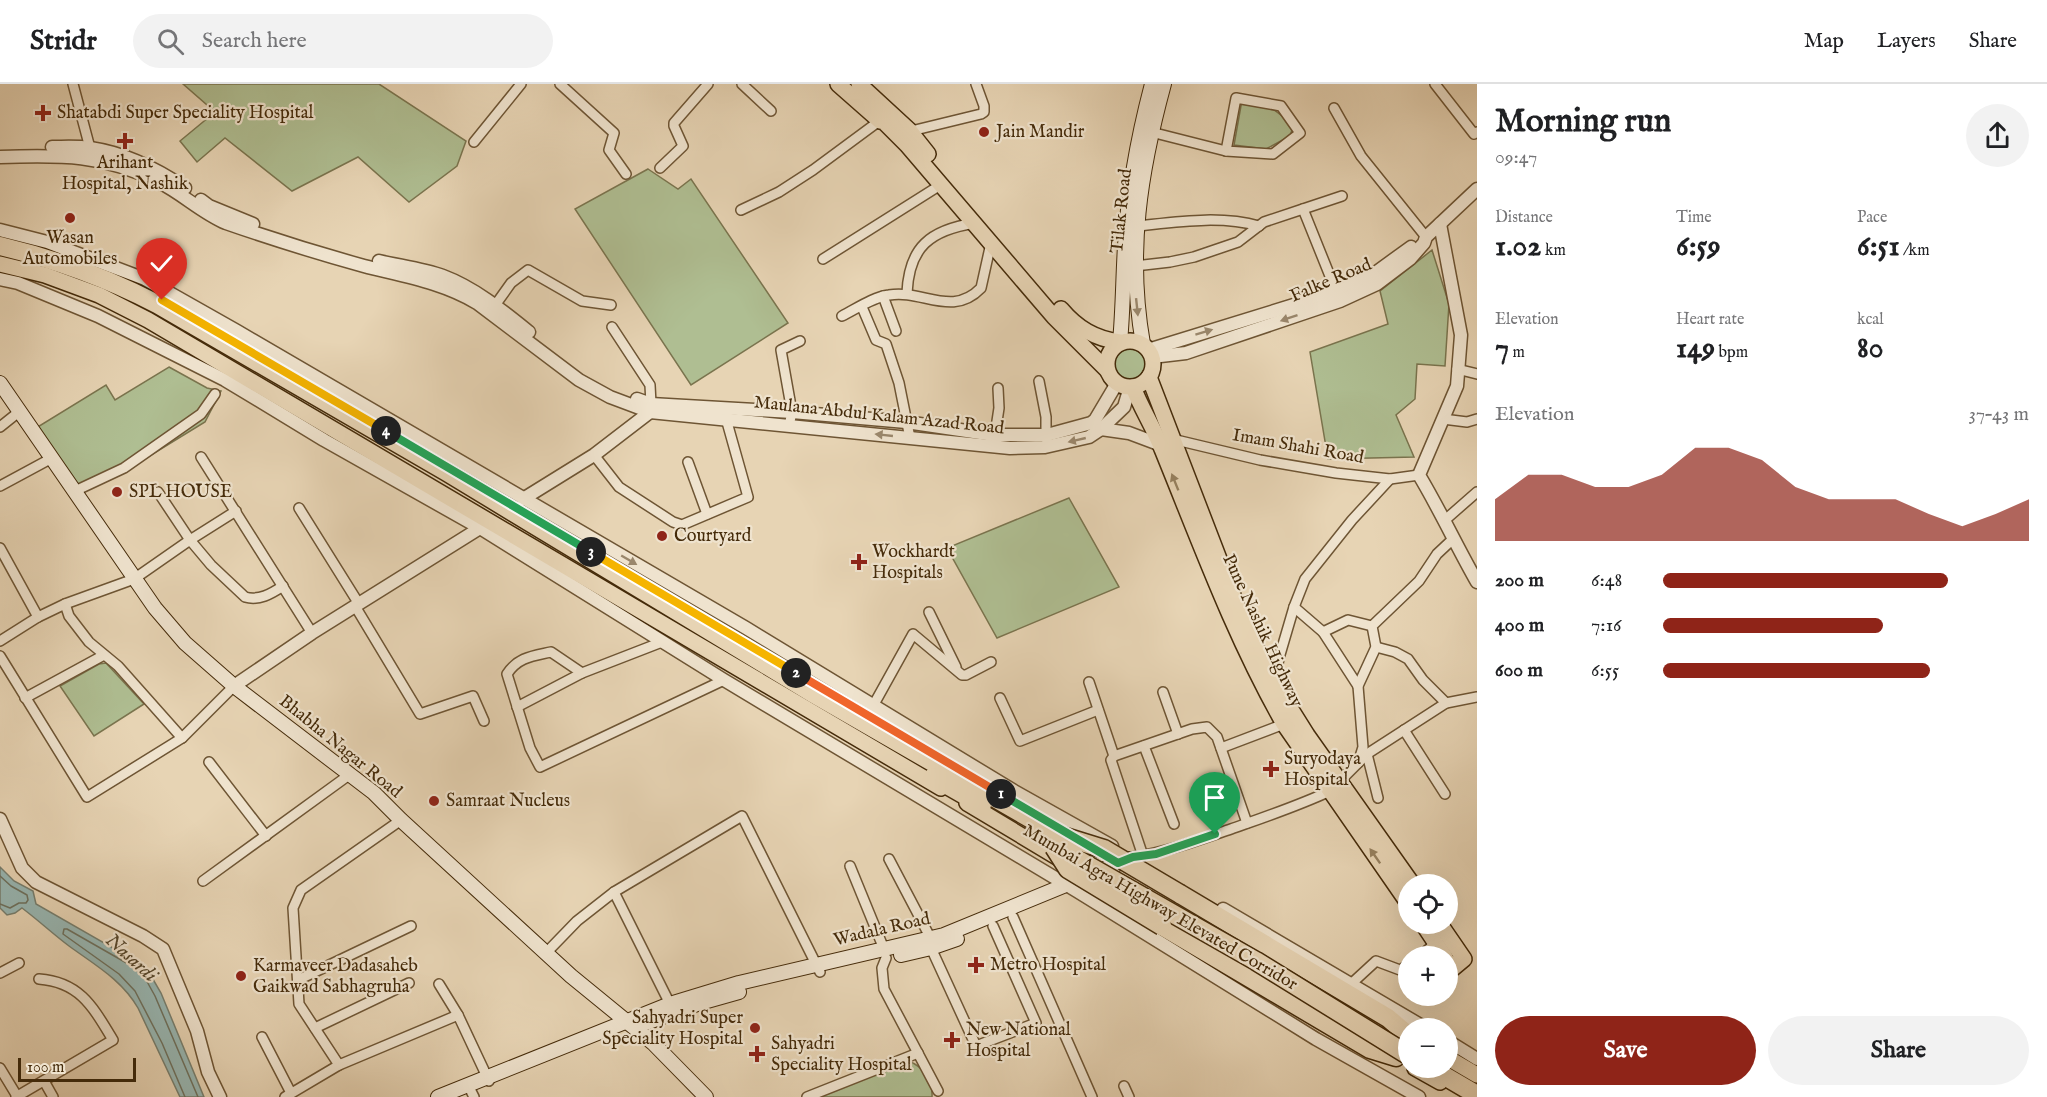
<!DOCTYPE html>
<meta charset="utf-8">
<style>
:root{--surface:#fff;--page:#f2f2f2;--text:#202124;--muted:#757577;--line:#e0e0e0;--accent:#8f2418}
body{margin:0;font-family:"IM FELL English",serif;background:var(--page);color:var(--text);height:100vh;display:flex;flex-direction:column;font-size:22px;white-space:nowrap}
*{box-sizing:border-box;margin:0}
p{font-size:20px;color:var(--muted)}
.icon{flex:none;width:33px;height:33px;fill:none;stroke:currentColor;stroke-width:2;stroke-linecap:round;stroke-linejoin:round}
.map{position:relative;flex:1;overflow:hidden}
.drawer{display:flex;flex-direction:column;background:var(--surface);width:570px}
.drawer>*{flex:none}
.fabs{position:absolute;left:1398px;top:790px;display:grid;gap:12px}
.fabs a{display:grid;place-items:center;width:60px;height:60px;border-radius:50%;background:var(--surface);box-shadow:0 6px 24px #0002;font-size:30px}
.scale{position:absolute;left:18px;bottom:15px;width:118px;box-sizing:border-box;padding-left:6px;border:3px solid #452b0a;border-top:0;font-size:16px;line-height:21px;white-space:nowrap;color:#452b0a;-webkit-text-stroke:4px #efe3ce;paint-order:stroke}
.pin{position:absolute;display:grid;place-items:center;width:51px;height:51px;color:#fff;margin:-62px -26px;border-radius:50% 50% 50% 0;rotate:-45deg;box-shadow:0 0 6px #0007}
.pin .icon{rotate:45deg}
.km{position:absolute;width:30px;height:30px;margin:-15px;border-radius:50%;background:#222;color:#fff;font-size:16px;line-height:30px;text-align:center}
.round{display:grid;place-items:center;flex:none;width:63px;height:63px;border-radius:32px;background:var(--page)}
.head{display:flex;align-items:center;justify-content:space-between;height:102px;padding:0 18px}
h1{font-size:33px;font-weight:700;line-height:45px}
.figures{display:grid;grid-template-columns:repeat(3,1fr);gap:9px;height:102px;padding:6px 18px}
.figures div{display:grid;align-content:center}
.figures b{font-size:30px;font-weight:700}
.figures small{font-size:16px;font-weight:400}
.figures p{font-size:16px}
.chart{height:168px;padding:12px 18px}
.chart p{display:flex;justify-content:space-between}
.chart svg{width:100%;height:108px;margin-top:6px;fill:var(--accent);opacity:.7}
.button{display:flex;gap:12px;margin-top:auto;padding:12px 18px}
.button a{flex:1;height:69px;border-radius:36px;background:var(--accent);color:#fff;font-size:24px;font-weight:700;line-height:69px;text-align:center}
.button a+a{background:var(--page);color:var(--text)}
ul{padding:0 18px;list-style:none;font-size:20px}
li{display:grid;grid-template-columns:96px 72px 1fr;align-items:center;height:45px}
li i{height:15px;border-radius:8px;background:var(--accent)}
header{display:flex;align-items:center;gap:36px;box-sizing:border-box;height:84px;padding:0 30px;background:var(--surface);border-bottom:2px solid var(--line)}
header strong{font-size:28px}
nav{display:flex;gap:33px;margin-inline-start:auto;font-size:21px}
.search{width:420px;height:54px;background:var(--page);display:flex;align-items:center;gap:15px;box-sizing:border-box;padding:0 21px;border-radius:33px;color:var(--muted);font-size:22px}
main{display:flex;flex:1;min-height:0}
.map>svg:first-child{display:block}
</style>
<header>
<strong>Stridr</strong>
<div class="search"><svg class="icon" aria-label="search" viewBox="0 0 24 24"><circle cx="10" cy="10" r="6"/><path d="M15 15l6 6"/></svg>Search here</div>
<nav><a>Map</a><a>Layers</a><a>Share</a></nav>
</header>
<main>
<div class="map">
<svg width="1477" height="1013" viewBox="0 0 1477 1013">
<rect width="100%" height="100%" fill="#e7d4b4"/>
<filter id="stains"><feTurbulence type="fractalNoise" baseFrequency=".00333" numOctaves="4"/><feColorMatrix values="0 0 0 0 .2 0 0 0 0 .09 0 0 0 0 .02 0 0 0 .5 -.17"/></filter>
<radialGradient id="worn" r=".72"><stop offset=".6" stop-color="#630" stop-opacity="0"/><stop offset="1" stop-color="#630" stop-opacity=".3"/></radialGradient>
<!-- green -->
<g fill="#afbe92" stroke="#7a744e" stroke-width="1.5">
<polygon points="183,0 379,0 466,57 457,82 409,118 358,73 292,107 225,54 197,78 180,57 215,28"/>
<path d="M 1242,16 C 1268,21 1275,23 1293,43 L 1290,52 L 1266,65 L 1234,61 Z"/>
<polygon points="648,85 678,105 691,95 788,239 691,301 575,125"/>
<polygon points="1432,166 1449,220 1445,282 1417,280 1415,315 1396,331 1414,373 1328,375 1310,268 1388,240 1380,207"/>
<circle cx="1130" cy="281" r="16"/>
<polygon points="169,283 207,304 221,307 205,338 138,379 80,409 36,344 106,301 115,316"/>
<polygon points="1069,414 1119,503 997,554 947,464"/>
<polygon points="106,579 144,620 94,652 60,602 99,580"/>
<path d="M 908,977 C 923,982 933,997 932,1013 L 819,1013 Z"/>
</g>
<!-- water -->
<path fill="#98b7b3" stroke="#777f6f" stroke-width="1.5" d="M 0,783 L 14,797 L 33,807 L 36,820 L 134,876 L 150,890 L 161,909 L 204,1013 L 180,1013 L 138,924 C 122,896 95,881 69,862 C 53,850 38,836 22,824 L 15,829 L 7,831 L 0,824 Z"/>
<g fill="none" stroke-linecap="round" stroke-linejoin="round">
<!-- shore -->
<g stroke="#6e715e" stroke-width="1.5">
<polyline points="0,792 11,802 27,811 28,816 26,819 19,819 10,824 0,820"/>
<polyline points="185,1013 162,959 135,907 119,890 63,850 64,845 67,845 130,881 145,894 155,912 198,1013"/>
</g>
<defs>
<g id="minor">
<polyline points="73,0 90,64 89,67"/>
<polyline points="560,0 614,49 609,66 626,90"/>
<polyline points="742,0 771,27"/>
<polyline points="1435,0 1474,50 1477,48"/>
<polygon points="1236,14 1281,22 1300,49 1273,70 1226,67"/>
<polyline points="1334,24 1361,72 1426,153"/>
<polyline points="907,48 981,30 984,28 984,22 976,0"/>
<polyline points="1151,48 1226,67"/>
<polyline points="474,58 521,0"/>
<polyline points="660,84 683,62 674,42 674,39 708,0"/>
<polyline points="741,126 779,108 813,86 882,35"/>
<path d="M 1137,142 C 1176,138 1220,131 1259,142"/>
<polyline points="823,175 942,100"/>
<polyline points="1135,182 1170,178 1194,173 1238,158 1264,138 1303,125"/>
<path d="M 907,209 C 909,163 930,146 975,139"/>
<polyline points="883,212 896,247"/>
<polyline points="1338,212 1303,125 1342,112"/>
<polyline points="862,223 876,256 886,260 899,299 910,354"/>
<polyline points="491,227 511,199 528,186 582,217 611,221"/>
<path d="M 842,232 C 856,225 873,213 889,211 C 922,205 952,234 981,204 L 991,159"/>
<polyline points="612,243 650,301 651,320"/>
<polyline points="1457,285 1477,290"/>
<polyline points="1039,297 1046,333 1046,355"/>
<polyline points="1443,335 1467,338 1477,335"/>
<polyline points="789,342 792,328 781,266 800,257"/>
<polyline points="0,343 20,327"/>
<polyline points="1172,355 1260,376 1336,389 1390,395 1419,391"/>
<polyline points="994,357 999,324 998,304"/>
<polyline points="594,371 619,403 673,438 682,441 748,413 725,331"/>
<polyline points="201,373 312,549"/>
<polyline points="688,378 707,430"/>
<polyline points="0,402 52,374"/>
<polyline points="75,407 124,384 201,330 215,310"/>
<polyline points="158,408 190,456 236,427"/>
<polyline points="299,424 359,520"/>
<polyline points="1445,436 1477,408"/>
<polyline points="0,464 38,533"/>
<path d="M 65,520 L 134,495 L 190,456 L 211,481 L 245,513 C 259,517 271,510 283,502"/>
<polyline points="355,522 420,630 473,612 484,637"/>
<polyline points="1294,523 1323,548 1358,602"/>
<polyline points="929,528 956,583"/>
<polyline points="1323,548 1348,536 1372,542"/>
<polyline points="0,557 38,533 65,520 69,532 89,558 118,582 182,654"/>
<polyline points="1376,563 1395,568 1408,575 1423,596 1446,619"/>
<polyline points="0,572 87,713 182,654 234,602"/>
<path d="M 582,589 L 551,568 C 533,572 518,573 507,590 L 530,664 L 540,683 L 724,596"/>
<polyline points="1275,597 1279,574 1294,523 1305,495 1352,436 1390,395"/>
<polyline points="1089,598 1114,672 1111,676 1143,772"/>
<polyline points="1163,608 1178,650"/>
<polyline points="25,614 104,571"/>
<polyline points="1000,614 1020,657 1098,626"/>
<polyline points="873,622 913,550 962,591 966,591 991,578"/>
<polyline points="517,623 582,589 662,558"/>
<polyline points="1404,646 1445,710"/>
<polyline points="1144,662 1174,740"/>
<polyline points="1221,664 1284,640"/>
<polyline points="1367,670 1378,714"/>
<polyline points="1114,672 1192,645 1207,643 1217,653 1247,739"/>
<polyline points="209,678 266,752"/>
<polyline points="1358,679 1363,663 1358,602 1376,563 1372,542 1419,497 1437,470 1453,455"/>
<polyline points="1340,697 1367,670 1446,619 1477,613"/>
<path d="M 1133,773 C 1167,768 1199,756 1231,745 C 1265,733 1298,722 1330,707"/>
<polyline points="889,775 930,853"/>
<polyline points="850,782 884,865"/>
<polyline points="203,797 349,691"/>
<polyline points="614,808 670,920"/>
<polyline points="1013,833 1092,1013"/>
<polyline points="931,864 976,962 1036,939 993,842"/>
<polyline points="546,869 577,837 614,808 742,732 820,888"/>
<polyline points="1419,873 1436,859"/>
<polyline points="886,874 882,884 884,905 938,1007"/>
<polyline points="0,889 19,879"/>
<polyline points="298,896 411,842"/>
<polyline points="439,900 458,931"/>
<polyline points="1351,900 1376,877 1400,886 1408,881"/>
<polyline points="315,944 409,899"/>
<polyline points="262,953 291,1009"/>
<polyline points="339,981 458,931 489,997"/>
<polyline points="0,984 17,1012"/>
<polyline points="44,997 53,1013"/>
<polyline points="1124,1002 1129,1013"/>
<polyline points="471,1007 474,1013"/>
<path d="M 16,1013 L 113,956 C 93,923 80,898 39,895"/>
<polyline points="285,1013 339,981 299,920 293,824 301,806 401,736"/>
<polyline points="807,1013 918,969"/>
</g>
<g id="tertiary">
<path d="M 52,63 C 64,63 78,62 90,64 C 124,69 157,85 185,104"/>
<path d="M 0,73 C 60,71 104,70 159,98 C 183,110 202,129 226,139 C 272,155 317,169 364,182 C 403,192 442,198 477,219 L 579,296 L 610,313 L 650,328 L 1010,364 L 1045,363 L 1089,353 L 1101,345 L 1124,323 L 1130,303"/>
<polyline points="201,116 209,122 253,140"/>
<path d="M 1440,140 L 1461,251 L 1457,302 L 1419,391 C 1440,426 1457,463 1477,498"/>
<polyline points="0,146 47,158 145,195 237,247 746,544 1014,707 1112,762"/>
<path d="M 379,177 C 400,182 423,185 443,192 C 475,204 503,227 529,248"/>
<polyline points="0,195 18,199 98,232 225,296 324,356 480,444 724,596 1077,807 1316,955 1419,1013"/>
<polyline points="1148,266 1336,208 1371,192 1411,163"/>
<polyline points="1152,273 1186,269 1340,217 1377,200 1410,175 1424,159 1426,153 1477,105"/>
<polyline points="637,315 651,320 792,328 906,338 994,351 1047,351 1091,339 1095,336 1117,299"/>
<polyline points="1101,345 1129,349 1161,361"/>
<polyline points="523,415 594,371 650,328 651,324"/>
<polyline points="234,602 312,549 480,444"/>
<polyline points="0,735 22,784 36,798 143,852 163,865 197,947 208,988 220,1013"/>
<polyline points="1223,825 1427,945"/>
<polyline points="1448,957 1477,975"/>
</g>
<g id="secondary">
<path d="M 1120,258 C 1123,226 1123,194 1125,162 C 1128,108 1138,53 1152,0"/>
<path d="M 1143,260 C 1127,169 1140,88 1164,0"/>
<polyline points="0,299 155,524 185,559 234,602 374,709 401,736 571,892 653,959 706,1013"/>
<polyline points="901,871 931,864 957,855"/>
<polyline points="646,939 700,919 739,908"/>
<polyline points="438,1013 670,920 739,899 944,851 1129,775"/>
</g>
<g id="primary">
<polyline points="0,180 45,191 99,211 148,236 941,704"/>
<polyline points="967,719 1062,776"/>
<polyline points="1448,974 1477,991"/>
<polyline points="1415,984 1440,998"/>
</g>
<g id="trunk">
<polyline points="838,0 880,37 884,38 907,61 1054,233 1107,286"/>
<polyline points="859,0 909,46 928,70"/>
<path d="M 1061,225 C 1077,244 1095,255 1120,258"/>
<circle cx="1130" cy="280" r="23"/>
<polyline points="1149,293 1244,540 1275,600 1307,651 1413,801"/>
<path d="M 1133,303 C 1141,324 1154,344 1162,365 C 1200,458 1234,552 1284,640 L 1408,819"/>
<polyline points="1423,840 1445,873"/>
<polyline points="1440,840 1464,875 1452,885 1448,878"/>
</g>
<g id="motorway">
<path d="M 0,162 C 55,175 107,194 157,220 L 447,388 L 814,610 L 1059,751"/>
<polyline points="933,693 982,721"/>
<polyline points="1180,810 1388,934 1408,951"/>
<polyline points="1162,842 1370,965 1396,973"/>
<polyline points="1431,984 1477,1011"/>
</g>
</defs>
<!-- minor casing -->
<use href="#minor" stroke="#6e5534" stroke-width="12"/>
<!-- tertiary casing -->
<use href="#tertiary" stroke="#6e5534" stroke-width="15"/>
<!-- secondary casing -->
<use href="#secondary" stroke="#452b0a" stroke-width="16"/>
<!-- primary casing -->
<use href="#primary" stroke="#452b0a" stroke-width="18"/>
<!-- trunk casing -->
<use href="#trunk" stroke="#452b0a" stroke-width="18"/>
<!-- motorway casing -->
<use href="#motorway" stroke="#452b0a" stroke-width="21"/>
<!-- minor -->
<use href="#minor" stroke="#efe3ce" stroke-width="9"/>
<!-- tertiary -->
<use href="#tertiary" stroke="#efe3ce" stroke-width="12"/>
<!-- secondary -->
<use href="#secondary" stroke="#efe3ce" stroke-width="14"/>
<!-- primary -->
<use href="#primary" stroke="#e7d4b4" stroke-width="15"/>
<!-- trunk -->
<use href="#trunk" stroke="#e7d4b4" stroke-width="15"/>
<!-- motorway -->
<use href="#motorway" stroke="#e7d4b4" stroke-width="18"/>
<defs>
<g id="motorway-bridge">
<polyline points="1059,751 1104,765 1180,810"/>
<polyline points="1054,762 1256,877 1408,971"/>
<polyline points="1054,763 1068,785 1162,842"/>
</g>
</defs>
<!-- motorway-bridge casing -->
<use href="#motorway-bridge" stroke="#452b0a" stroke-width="21" stroke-linecap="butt"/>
<!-- motorway-bridge -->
<use href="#motorway-bridge" stroke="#e7d4b4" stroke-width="18"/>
</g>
<!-- one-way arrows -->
<defs><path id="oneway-solid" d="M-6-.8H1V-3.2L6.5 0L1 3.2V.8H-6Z" transform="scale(1.5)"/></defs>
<g fill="#9a876c">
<use href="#oneway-solid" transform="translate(1137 223) rotate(84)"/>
<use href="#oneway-solid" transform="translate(1289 234) rotate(161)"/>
<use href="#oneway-solid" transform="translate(1204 248) rotate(-17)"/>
<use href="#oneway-solid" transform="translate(884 351) rotate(-174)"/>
<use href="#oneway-solid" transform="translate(1077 356) rotate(167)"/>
<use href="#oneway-solid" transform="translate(629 476) rotate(30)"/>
</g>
<g fill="#96805f">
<use href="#oneway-solid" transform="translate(1175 398) rotate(-112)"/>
<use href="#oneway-solid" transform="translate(1375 772) rotate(-125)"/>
</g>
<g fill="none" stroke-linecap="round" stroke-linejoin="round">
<defs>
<polyline id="split-1" points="1001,710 1118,779 1133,773 1156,770 1215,750"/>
<polyline id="split-2" points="796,589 1001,710"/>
<polyline id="split-3" points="591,468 796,589"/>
<polyline id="split-4" points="386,347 591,468"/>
<polyline id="split-5" points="162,216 386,347"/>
</defs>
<!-- split-1 casing -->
<use href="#split-1" stroke="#fff" stroke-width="12"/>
<!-- split-2 casing -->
<use href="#split-2" stroke="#fff" stroke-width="12"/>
<!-- split-3 casing -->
<use href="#split-3" stroke="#fff" stroke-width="12"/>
<!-- split-4 casing -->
<use href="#split-4" stroke="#fff" stroke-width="12"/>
<!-- split-5 casing -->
<use href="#split-5" stroke="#fff" stroke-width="12"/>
<!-- split-1 -->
<use href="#split-1" stroke="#22a559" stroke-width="8"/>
<!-- split-2 -->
<use href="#split-2" stroke="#f0652b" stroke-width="8"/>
<!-- split-3 -->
<use href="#split-3" stroke="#f5b400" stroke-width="8"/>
<!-- split-4 -->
<use href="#split-4" stroke="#22a559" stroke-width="8"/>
<!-- split-5 -->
<use href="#split-5" stroke="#f5b400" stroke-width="8"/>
</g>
<!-- markers -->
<g fill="#8f2418" stroke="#efe3ce" stroke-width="2">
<path d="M40 20h6v6h6v6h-6v6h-6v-6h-6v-6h6z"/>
<circle cx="984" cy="48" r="6"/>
<path d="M122 48h6v6h6v6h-6v6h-6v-6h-6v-6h6z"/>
<circle cx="70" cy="134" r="6"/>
<circle cx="117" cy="408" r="6"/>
<circle cx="662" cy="452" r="6"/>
<path d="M856 469h6v6h6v6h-6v6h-6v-6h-6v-6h6z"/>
<path d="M1268 676h6v6h6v6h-6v6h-6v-6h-6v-6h6z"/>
<circle cx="434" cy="717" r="6"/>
<path d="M973 872h6v6h6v6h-6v6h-6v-6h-6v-6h6z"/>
<circle cx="241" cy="892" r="6"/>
<circle cx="755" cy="944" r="6"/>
<path d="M949 947h6v6h6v6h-6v6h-6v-6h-6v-6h6z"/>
<path d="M754 961h6v6h6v6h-6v6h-6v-6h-6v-6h6z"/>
</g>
<g text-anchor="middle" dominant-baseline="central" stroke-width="4.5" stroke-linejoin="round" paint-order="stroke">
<!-- poi labels -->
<g font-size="18" fill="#452b0a" stroke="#efe3ce" text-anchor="start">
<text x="57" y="29">Shatabdi Super Speciality Hospital</text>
<text x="996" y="48">Jain Mandir</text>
<text x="125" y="79" text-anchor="middle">Arihant<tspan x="125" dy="21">Hospital, Nashik</tspan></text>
<text x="70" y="154" text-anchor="middle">Wasan<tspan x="70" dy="21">Automobiles</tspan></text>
<text x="129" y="408">SPL HOUSE</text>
<text x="674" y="452">Courtyard</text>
<text x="872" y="468">Wockhardt<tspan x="872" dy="21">Hospitals</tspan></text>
<text x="1284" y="675">Suryodaya<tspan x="1284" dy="21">Hospital</tspan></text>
<text x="446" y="717">Samraat Nucleus</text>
<text x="990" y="881">Metro Hospital</text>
<text x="253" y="882">Karmaveer Dadasaheb<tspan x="253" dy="21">Gaikwad Sabhagruha</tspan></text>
<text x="743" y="934" text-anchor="end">Sahyadri Super<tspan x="743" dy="21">Speciality Hospital</tspan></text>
<text x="966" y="946">New National<tspan x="966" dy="21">Hospital</tspan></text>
<text x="771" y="960">Sahyadri<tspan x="771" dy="21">Speciality Hospital</tspan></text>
</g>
<!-- street labels -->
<g font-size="18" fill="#452b0a" stroke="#efe3ce">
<text transform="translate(1122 127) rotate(-84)">Tilak Road</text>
<text transform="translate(1331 197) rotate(-23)">Falke Road</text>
<text transform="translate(879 332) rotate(6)">Maulana Abdul Kalam Azad Road</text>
<text transform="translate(1298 363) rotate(10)">Imam Shahi Road</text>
<text transform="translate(1262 547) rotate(65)">Pune Nashik Highway</text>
<text transform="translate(340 663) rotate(39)">Bhabha Nagar Road</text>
<text transform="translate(1160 824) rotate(30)">Mumbai Agra Highway Elevated Corridor</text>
<text transform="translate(882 846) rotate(-13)">Wadala Road</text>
</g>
<!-- water labels -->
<g font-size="20" font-style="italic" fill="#56472c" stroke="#efe3ce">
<text transform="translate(131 874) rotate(42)">Nasardi</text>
</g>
</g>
<rect width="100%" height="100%" filter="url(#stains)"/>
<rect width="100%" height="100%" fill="url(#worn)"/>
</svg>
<div class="fabs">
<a><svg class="icon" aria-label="locate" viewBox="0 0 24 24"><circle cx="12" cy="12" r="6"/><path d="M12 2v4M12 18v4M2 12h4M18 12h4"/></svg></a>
<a>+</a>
<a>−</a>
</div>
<div class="scale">100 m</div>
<div class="pin" style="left:1215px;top:750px;background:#1e9e55"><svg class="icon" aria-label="arrive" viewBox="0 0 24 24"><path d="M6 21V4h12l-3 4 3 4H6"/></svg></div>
<div class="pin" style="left:162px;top:216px;background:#d93025"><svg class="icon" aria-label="check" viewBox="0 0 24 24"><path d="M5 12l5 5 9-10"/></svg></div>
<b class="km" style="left:1001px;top:710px">1</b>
<b class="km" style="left:796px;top:589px">2</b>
<b class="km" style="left:591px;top:468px">3</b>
<b class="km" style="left:386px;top:347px">4</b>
</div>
<section class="drawer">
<div class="head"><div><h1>Morning run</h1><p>09:47</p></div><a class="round"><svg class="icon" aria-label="share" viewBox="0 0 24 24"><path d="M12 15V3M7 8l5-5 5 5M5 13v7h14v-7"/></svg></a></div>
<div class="figures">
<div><p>Distance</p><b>1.02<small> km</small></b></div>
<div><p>Time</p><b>6:59</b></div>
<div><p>Pace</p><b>6:51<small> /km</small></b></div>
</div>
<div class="figures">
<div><p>Elevation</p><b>7<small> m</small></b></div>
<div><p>Heart rate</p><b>149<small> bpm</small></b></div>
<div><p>kcal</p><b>80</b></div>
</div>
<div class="chart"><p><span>Elevation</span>37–43 m</p>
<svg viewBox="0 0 160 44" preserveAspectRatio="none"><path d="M0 44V27L10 17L20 17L30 22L40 22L50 17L60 6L70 6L80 11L90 22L100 27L110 27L120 27L130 33L140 38L150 33L160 27V44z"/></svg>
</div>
<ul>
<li><b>200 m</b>6:48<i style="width:78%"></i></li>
<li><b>400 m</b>7:16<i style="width:60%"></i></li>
<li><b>600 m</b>6:55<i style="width:73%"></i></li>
</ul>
<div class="button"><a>Save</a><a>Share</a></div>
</section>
</main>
